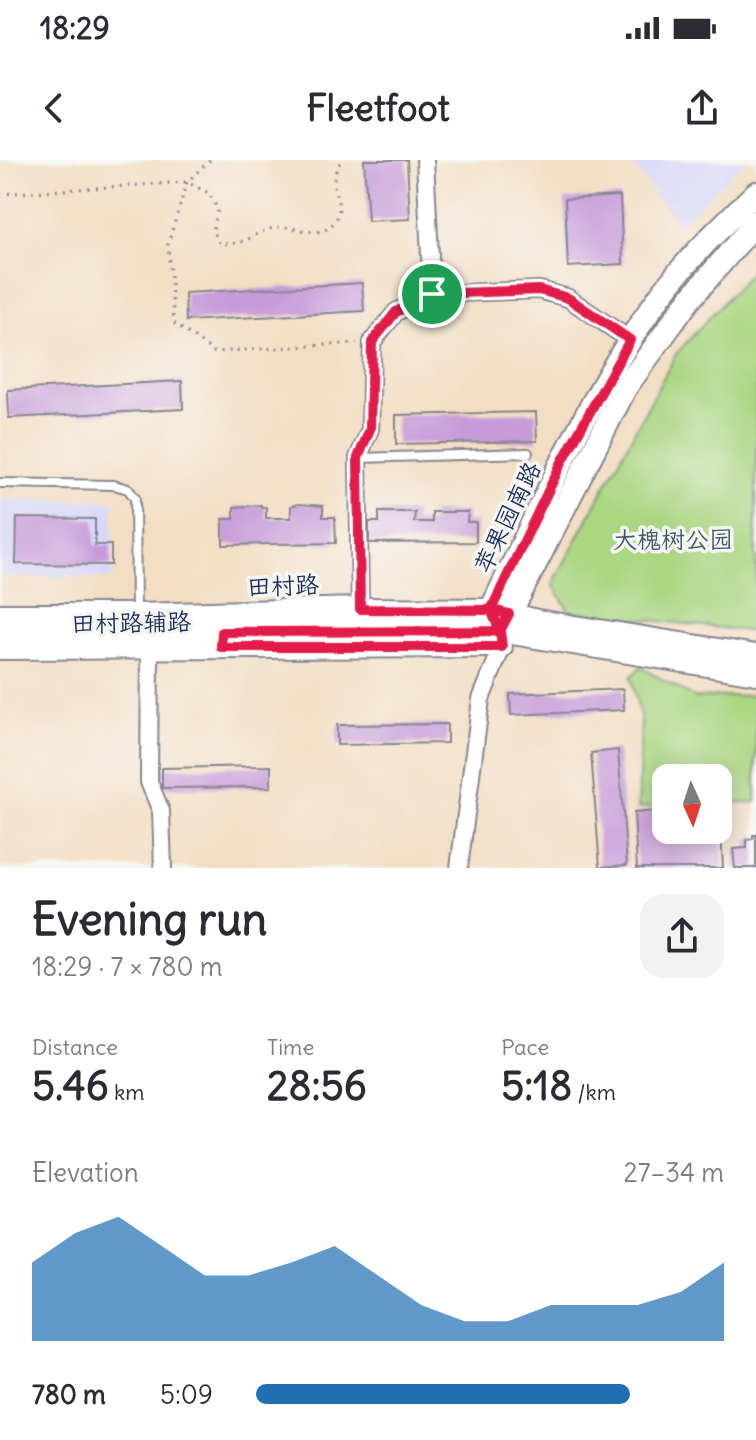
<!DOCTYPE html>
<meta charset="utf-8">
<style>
:root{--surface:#fff;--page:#f2f2f3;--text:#2b2b33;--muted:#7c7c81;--accent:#1f6fb2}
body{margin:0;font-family:Delius,"LXGW WenKai TC",sans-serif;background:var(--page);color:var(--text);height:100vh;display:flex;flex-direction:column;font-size:30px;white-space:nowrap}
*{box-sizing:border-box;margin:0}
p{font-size:26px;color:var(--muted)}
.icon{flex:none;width:44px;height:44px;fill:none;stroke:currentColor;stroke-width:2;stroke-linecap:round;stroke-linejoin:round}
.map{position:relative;height:708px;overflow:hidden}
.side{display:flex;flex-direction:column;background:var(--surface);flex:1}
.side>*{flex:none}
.needle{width:52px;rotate:177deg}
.fabs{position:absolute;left:652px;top:604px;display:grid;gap:16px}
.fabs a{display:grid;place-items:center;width:80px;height:80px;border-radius:16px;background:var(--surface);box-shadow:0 4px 20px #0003;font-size:40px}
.pin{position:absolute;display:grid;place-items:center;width:68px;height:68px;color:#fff;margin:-34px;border:4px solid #fff;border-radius:50%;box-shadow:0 2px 8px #0007}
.round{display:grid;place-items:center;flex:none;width:84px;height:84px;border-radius:24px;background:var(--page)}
.headline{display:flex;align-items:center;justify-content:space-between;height:136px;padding:0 32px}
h1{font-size:44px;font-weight:700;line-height:60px}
.stats{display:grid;grid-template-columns:repeat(3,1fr);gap:12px;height:136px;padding:8px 32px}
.stats div{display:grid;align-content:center}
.stats b{font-size:40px;font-weight:700}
.stats small{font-size:22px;font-weight:400}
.stats p{font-size:22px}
.chart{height:224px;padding:16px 32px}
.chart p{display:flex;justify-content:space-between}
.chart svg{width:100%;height:144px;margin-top:8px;fill:var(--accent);opacity:.7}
ul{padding:0 32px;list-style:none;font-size:26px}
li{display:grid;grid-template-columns:128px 96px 1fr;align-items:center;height:60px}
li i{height:20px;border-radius:10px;background:var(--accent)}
.status{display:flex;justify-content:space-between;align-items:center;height:56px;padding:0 40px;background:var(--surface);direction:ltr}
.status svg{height:22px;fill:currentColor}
header{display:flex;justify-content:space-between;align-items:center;height:104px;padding:0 32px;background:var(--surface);font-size:36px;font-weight:700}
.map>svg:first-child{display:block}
</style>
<div class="status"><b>18:29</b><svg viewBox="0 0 49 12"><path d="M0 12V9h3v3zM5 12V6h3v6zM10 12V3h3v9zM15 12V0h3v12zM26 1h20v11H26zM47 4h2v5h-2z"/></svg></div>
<header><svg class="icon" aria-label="back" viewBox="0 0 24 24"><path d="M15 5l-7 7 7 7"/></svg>Fleetfoot<svg class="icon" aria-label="share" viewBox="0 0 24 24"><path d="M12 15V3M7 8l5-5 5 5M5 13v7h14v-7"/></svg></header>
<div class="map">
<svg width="756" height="708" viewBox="0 0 756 708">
<rect width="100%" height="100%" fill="#f6f6f2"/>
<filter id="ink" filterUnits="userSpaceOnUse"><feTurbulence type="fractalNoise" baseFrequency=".0125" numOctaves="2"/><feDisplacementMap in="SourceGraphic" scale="16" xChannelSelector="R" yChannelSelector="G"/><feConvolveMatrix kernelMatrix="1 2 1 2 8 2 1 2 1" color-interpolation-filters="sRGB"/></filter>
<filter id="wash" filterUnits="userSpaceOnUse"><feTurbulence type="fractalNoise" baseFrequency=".006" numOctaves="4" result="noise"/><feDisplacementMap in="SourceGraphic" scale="32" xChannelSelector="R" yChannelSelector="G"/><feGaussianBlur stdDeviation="1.8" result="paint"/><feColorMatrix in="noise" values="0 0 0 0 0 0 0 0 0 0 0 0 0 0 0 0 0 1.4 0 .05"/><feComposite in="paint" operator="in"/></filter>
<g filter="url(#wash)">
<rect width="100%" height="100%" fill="#f3dec3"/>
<!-- built -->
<g fill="#d8d7f8">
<polygon points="629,0 746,0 679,65"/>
<polygon points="2,339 113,341 112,418 0,416"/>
</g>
<!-- green -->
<g fill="#abd783" stroke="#638370" stroke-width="2">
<polygon points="756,106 756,472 569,451 553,424 676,194"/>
<polygon points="640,507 695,538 756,535 756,642 718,644 718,618 666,618 666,646 638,648 641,560 631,517"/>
</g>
<g id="blocks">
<!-- building -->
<g fill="#c79bd9">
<polygon points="364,0 407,0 410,59 368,61"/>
<polygon points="620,36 623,104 568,107 565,39"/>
<polygon points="362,123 364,151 186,161 185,133"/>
<polygon points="182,221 183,249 9,258 8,230"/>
<polygon points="536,252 537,281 396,284 396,255"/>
<polygon points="298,344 323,346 323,357 335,357 336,383 223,385 223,359 234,359 234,347 261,345 261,347 266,347 266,358 291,358 291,346"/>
<polygon points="379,352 415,352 414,362 432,362 432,352 468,352 467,362 476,362 476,382 369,383 369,362 379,362"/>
<polygon points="17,358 95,359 95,385 111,385 111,405 16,404"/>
<polygon points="623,529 624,550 511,555 510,534"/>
<polygon points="447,564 447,583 337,585 337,565"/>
<polygon points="618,590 627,705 600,707 591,593"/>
<polygon points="271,606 271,627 162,628 162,608"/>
<polygon points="666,650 666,670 718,670 718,653 720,653 723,708 637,708 634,653"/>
<polygon points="753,675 756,675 756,708 735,708 733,689 747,688 747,680 753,679"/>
</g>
</g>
</g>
<g filter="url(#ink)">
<use href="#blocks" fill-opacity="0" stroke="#878690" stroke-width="2"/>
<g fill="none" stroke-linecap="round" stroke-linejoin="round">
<defs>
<g id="service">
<polyline points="359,298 528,293"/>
<polyline points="0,323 114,325 128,329 135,338 136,454"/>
</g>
<g id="minor">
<polyline points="425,0 432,134 539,130 568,138 630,180"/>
<polyline points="360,449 358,298 370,269 372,182 396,152 432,134"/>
<polyline points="150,489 149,622 161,651 163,708"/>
<polyline points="459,708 481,539 502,487 501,477"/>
</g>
<polyline id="tertiary" points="0,489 502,487"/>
<g id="secondary">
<polyline points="0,455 136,455 360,449 491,450 537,461 756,496"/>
<path d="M 497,463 L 491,450 C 542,344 590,232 660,136 C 688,98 722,66 756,33"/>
<polyline points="503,467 626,227 689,140 756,62"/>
<polyline points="0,473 474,470 500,471 756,513"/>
</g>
</defs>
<!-- service casing -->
<use href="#service" stroke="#878690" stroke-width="12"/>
<!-- minor casing -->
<use href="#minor" stroke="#878690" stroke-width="20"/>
<!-- tertiary casing -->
<use href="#tertiary" stroke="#878690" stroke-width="24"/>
<!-- secondary casing -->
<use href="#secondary" stroke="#878690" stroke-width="26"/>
<!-- path -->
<g stroke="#878690" stroke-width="3" stroke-dasharray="2 6" stroke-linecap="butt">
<polyline points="210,0 187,22 168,84 174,163 214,192 357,183"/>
<path d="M 0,34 L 187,22 L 209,33 L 218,50 L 213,69 L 219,83 C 250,88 255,67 284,67 C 302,68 324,81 336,59 C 347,40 322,28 342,0"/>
</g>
<!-- service -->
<use href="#service" stroke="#fff" stroke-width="8"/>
<!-- minor -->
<use href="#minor" stroke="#fff" stroke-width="16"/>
<!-- tertiary -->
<use href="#tertiary" stroke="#fff" stroke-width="20"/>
<!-- secondary -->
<use href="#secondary" stroke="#fff" stroke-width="22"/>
</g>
</g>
<g fill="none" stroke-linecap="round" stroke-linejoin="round" filter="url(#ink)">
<defs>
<polyline id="route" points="432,134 396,152 372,182 370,269 358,298 360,449 491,450 500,471 222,472 221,487 502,487 500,471 509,454 491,450 562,302 630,180 568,138 539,130 432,134"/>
</defs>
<!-- route casing -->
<use href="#route" stroke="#fff" stroke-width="16"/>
<!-- route -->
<use href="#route" stroke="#e11d48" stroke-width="10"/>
</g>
<g text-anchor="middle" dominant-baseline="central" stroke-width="7" stroke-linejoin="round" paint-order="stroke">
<!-- street labels -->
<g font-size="24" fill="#1b2f5e" stroke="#f6f6f2">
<text transform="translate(507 357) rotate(-64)">苹果园南路</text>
<text transform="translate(283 425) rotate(-2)">田村路</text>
<text transform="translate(131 462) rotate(-1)">田村路辅路</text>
</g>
<!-- park labels -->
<g font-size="24" fill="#3f5967" stroke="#f6f6f2">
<text x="673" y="379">大槐树公园</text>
</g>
</g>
</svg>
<div class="fabs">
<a><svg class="needle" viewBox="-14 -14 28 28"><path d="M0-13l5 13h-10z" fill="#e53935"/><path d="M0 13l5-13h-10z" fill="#7c7c81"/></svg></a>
</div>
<div class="pin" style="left:432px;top:134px;background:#1e9e55"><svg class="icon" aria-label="arrive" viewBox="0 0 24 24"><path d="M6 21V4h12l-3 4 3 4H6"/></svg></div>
</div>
<section class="side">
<div class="headline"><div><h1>Evening run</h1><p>18:29 · 7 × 780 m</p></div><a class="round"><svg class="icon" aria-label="share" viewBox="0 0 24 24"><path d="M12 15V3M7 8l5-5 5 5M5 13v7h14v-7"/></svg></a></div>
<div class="stats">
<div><p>Distance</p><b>5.46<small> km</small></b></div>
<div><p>Time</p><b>28:56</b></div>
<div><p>Pace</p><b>5:18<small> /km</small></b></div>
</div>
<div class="chart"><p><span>Elevation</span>27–34 m</p>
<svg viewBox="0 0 160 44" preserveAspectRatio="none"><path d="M0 44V20L10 11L20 6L30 15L40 24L50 24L60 20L70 15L80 24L90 33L100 38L110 38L120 33L130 33L140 33L150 29L160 20V44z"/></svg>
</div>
<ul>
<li><b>780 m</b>5:09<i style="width:80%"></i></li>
</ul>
</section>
